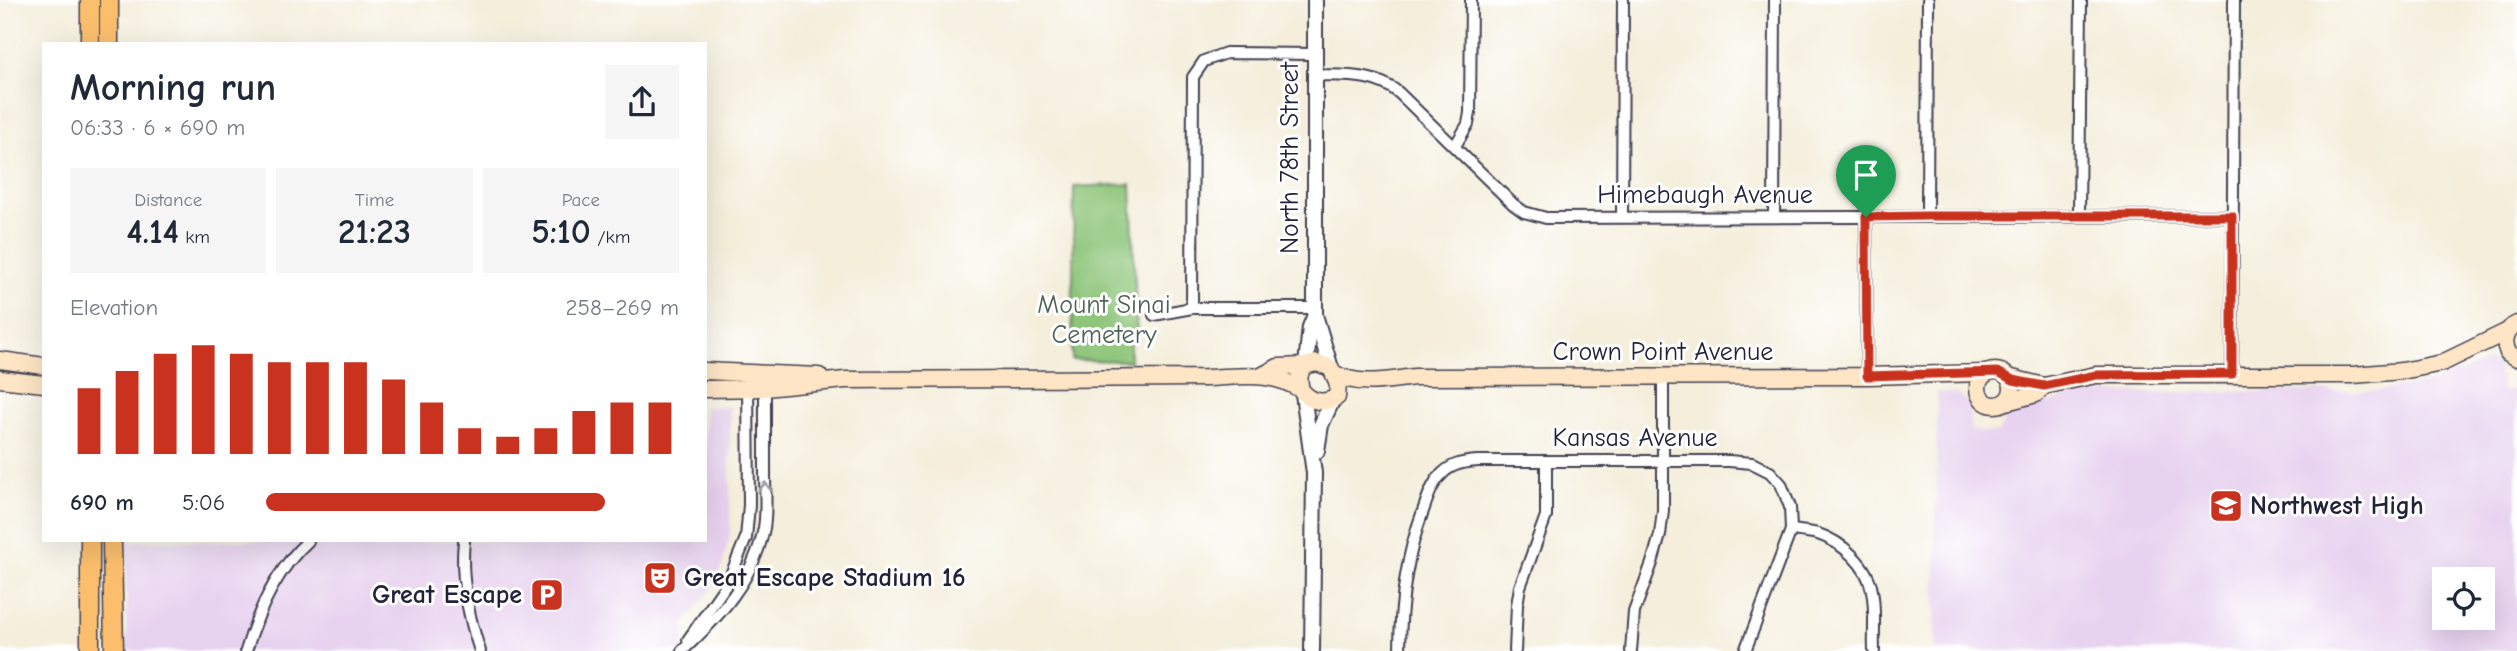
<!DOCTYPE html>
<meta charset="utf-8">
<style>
:root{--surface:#fff;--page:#f6f6f7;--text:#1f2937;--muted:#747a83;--accent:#c8321e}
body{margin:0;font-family:"Comic Neue",sans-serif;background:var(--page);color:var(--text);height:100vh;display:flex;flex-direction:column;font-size:26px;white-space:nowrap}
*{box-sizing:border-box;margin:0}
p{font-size:23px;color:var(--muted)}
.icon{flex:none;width:38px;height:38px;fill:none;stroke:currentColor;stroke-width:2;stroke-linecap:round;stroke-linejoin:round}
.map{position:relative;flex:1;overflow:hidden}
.sheet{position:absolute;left:42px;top:42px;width:665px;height:500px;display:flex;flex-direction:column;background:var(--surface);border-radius:0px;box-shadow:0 7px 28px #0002}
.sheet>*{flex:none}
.fabs{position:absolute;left:2432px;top:567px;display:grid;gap:14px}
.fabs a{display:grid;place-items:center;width:63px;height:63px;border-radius:0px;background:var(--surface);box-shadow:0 7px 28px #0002;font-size:35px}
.pin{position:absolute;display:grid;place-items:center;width:60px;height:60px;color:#fff;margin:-72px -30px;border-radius:50% 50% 50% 0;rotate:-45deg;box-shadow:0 0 7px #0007}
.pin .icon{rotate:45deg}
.round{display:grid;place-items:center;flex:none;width:74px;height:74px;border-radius:0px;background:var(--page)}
.summary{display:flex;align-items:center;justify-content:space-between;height:119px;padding:0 28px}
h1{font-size:38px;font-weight:800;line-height:52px}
.metrics{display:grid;grid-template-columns:repeat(3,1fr);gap:10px;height:119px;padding:7px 28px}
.metrics div{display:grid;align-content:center;border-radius:0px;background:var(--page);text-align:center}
.metrics b{font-size:35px;font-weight:800}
.metrics small{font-size:19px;font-weight:400}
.metrics p{font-size:19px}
.chart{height:196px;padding:14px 28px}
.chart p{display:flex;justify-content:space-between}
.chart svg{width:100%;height:126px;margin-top:7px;stroke:var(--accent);stroke-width:6}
ul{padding:0 28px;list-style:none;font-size:23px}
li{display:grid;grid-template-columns:112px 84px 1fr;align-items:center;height:52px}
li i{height:18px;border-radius:9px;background:var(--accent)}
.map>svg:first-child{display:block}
</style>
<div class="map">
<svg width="2517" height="651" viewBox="0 0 2517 651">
<rect width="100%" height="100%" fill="#fff"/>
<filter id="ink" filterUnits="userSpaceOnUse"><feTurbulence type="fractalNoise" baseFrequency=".0143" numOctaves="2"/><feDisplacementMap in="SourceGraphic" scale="14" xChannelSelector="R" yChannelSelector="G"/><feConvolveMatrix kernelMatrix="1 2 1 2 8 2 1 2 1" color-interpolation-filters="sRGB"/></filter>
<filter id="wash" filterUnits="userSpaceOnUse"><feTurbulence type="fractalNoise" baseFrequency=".00686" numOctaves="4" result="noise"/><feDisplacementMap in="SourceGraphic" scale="28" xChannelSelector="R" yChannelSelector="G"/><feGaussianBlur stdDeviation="1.57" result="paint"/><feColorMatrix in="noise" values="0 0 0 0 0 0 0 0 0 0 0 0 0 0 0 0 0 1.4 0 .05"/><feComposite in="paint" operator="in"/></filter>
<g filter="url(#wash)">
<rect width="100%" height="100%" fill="#f4eedb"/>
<!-- built -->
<g fill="#e7d2ef" fill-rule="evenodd">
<path d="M 2488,361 L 2495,363 L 2498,368 L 2502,391 L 2517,390 L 2517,651 L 1935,651 L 1937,392 L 1956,394 L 1967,400 L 1970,408 L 1971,431 L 1998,433 L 2005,420 L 2014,413 L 2081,393 L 2375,391 L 2433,382 ZM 2445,579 L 2483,579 L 2483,618 L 2445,618 Z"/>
<polygon points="705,407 730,407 730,534 722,566 710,591 684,623 683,651 127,651 126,541 705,541"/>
</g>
<!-- green -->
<polygon fill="#8dc579" stroke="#58745a" stroke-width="2" points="1131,184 1137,340 1130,340 1130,361 1072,360 1074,187"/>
</g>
<g filter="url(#ink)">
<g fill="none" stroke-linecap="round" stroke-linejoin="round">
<defs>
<g id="minor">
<path d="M 1315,75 C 1344,76 1375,73 1399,93 L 1513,204 L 1524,212 L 1546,218 L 2232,216"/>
<polyline points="1455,146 1468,124 1470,113 1471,0"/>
<polyline points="1927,216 1928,0"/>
<polyline points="2079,216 2081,0"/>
<polyline points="1622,217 1623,0"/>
<polyline points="1774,217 1775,0"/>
<polyline points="1866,217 1867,376"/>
<polyline points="1192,308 1193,77 1204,61 1226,53 1315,54"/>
<polyline points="1154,315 1192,308 1315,308"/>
<polyline points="2232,375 2234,0"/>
<path d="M 1791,530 C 1799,531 1809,532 1818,534 C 1842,542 1868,565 1872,591 C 1876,610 1873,632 1874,651"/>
<path d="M 464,541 C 460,578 468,615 480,651"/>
<polyline points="688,640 728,582 746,538 749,505 748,381"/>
<path d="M 246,651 C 258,611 277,569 308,541"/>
<path d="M 682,651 C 719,617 754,579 764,528 C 767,510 765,492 765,474 C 765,444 765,413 765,383"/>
<path d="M 1400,651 C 1400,602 1406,557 1423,511 C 1428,497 1432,483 1443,473 C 1453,463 1466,462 1478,461 L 1729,461 L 1752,463 L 1770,472 L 1781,484 L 1790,507 L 1791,530 L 1745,651"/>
<polyline points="1515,651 1517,605 1520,587 1546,516 1546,462"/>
<polyline points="1631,651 1634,612 1652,563 1660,535 1663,510 1663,377"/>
</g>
<g id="tertiary">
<polyline points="1315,0 1315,315 1331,368"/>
<polyline points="1306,365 1310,327 1315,315"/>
<polyline points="1303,394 1314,473 1312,651"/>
<polyline points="1317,451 1321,425 1333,399"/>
</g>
<g id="secondary">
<path d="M 2517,324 C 2505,329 2503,342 2508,353 L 2517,358"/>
<polyline points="0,360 44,366"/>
<path d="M 1317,363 L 1331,368 L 1338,385 L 1337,397 C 1323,405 1311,402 1301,390 C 1299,381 1298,374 1304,366 Z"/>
<polyline points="705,371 819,376"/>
<circle cx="1995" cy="388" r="17"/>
<path d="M 1335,374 C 1361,387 1387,380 1415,377 L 1867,376 L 1987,373"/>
<polyline points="1263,375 1278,367 1304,366"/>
<polyline points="2008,377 2044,386 2096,375 2353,375 2402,371 2442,363 2508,331"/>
<polyline points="0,379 44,384"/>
<path d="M 705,389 L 765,388 L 845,380 L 1206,378 C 1240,377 1272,370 1301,390"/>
<polyline points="2006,402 2036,394 2044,386"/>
</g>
<g id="primary">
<polyline points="90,44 90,0"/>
<polyline points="109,44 109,0"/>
<polyline points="90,541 90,651"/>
<polyline points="112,541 114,651"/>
</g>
</defs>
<!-- minor casing -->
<use href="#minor" stroke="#424153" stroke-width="14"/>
<!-- tertiary casing -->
<use href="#tertiary" stroke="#424153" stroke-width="18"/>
<!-- secondary casing -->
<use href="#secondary" stroke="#424153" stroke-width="19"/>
<!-- primary casing -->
<use href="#primary" stroke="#424153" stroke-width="21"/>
<!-- minor -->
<use href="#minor" stroke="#fff" stroke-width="10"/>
<!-- tertiary -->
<use href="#tertiary" stroke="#fff" stroke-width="14"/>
<!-- secondary -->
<use href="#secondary" stroke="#fde5c5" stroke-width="16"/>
<!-- primary -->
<use href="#primary" stroke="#fabe6d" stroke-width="18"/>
</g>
<!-- one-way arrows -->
<defs><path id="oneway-chevron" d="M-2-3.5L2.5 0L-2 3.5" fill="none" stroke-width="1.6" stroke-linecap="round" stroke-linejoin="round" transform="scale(1.75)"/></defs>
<use stroke="#9c9ca7" href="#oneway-chevron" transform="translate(765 487) rotate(-90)"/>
</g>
<g fill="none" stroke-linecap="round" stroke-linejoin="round" filter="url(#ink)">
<defs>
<polygon id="route" points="1927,216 2232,216 2232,374 2096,375 2044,386 2013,380 1998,372 1867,376 1866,217"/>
</defs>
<!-- route casing -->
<use href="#route" stroke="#fff" stroke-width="14"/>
<!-- route -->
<use href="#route" stroke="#c8321e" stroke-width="9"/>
</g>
<!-- icons -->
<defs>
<symbol id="school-square" viewBox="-11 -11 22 22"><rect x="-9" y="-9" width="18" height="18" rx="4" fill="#c8321e" stroke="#fff"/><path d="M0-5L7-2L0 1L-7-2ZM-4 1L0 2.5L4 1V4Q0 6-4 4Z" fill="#fff"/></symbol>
<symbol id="theatre-square" viewBox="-11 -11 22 22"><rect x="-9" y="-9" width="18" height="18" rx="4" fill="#c8321e" stroke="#fff"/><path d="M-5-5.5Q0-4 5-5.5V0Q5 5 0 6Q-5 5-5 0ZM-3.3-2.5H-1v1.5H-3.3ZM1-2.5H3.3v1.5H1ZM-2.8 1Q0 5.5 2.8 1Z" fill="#fff"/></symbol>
<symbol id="parking-square" viewBox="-11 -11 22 22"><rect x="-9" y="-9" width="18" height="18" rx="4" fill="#c8321e" stroke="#fff"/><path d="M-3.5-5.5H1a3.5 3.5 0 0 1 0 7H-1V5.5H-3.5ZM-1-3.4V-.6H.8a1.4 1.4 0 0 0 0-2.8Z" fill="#fff"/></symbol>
</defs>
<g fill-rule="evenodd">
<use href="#school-square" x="2207" y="487" width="38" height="38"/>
<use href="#theatre-square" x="641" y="559" width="38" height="38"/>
<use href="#parking-square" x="528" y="576" width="38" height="38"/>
</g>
<g text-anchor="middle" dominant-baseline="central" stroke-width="6" stroke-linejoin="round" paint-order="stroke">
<!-- street labels -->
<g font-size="26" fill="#22223b" stroke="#fff">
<text transform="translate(1290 158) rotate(-90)">North 78th Street</text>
<text x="1705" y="195">Himebaugh Avenue</text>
<text x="1663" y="352">Crown Point Avenue</text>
<text x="1635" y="438">Kansas Avenue</text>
</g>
<!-- park labels -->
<g font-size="26" fill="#4d6354" stroke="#fff">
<text x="1104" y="305">Mount Sinai<tspan x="1104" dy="30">Cemetery</tspan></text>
</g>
<!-- poi labels -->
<g font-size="26" font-weight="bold" fill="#22223b" stroke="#fff" text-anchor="start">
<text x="2250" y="506">Northwest High</text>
<text x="684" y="578">Great Escape Stadium 16</text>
<text x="522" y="595" text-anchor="end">Great Escape</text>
</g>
</g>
</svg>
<div class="fabs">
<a><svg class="icon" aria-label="locate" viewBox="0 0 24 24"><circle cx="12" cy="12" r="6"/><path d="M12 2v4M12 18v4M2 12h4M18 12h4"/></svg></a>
</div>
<div class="pin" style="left:1866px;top:217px;background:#1e9e55"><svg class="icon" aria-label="arrive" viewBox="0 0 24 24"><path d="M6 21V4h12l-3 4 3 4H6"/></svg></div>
<section class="sheet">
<div class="summary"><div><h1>Morning run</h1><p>06:33 · 6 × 690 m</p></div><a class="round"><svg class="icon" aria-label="share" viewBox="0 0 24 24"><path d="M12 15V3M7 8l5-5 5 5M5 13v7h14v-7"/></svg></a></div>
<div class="metrics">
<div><p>Distance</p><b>4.14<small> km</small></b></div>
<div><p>Time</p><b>21:23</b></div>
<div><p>Pace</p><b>5:10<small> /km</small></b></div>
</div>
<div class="chart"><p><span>Elevation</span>258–269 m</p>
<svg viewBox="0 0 160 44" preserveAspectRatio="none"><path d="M5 44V21M15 44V15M25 44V9M35 44V6M45 44V9M55 44V12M65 44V12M75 44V12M85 44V18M95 44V26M105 44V35M115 44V38M125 44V35M135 44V29M145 44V26M155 44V26"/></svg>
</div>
<ul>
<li><b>690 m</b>5:06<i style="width:82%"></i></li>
</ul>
</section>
</div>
